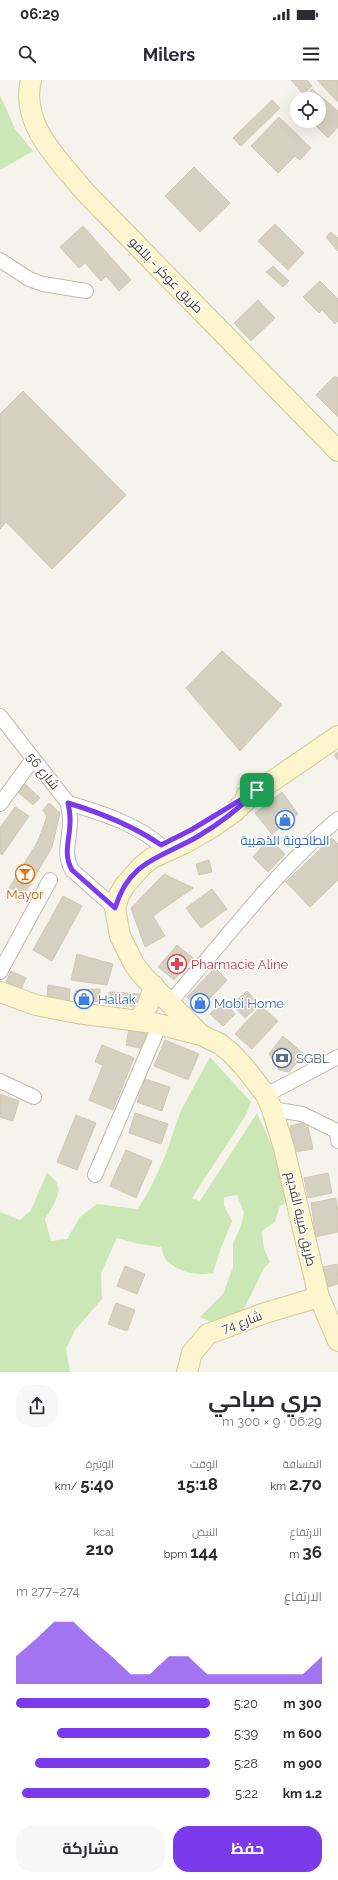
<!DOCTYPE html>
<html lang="ar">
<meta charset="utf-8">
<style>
:root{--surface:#fff;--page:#f7f7f7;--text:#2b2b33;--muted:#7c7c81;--accent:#7c3aed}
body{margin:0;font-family:Raleway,Cairo,sans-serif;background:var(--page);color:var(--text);direction:rtl;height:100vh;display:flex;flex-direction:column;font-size:15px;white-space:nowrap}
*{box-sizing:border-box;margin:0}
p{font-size:13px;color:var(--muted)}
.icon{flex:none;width:22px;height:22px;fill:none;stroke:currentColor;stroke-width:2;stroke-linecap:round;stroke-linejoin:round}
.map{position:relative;height:1292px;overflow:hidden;direction:ltr}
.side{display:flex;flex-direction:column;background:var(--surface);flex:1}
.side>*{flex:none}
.controls{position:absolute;left:290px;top:12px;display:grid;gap:8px}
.controls a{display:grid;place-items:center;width:36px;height:36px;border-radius:50%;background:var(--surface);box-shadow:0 4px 16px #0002;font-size:20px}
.pin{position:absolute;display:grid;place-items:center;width:34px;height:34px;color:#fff;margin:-17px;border-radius:8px;box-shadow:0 2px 6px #0006}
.round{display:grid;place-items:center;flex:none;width:42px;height:42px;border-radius:16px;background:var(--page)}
.head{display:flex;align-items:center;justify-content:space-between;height:68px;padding:0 16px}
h1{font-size:22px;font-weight:700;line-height:30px}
.metrics{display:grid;grid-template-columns:repeat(3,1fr);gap:6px;height:68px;padding:4px 16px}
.metrics div{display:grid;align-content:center}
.metrics b{font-size:17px;font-weight:700}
.metrics small{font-size:11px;font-weight:400}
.metrics p{font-size:11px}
.chart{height:112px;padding:8px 16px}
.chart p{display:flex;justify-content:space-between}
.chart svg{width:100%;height:72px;margin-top:4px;fill:var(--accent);opacity:.7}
.button{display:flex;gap:8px;margin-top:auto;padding:8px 16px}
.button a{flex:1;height:46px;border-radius:16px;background:var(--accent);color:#fff;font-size:16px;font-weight:700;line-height:46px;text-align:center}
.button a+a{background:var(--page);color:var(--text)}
ul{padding:0 16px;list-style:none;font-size:13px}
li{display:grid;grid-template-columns:64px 48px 1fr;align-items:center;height:30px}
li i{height:10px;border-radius:5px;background:var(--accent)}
.status{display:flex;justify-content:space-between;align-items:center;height:28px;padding:0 20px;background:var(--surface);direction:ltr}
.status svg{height:11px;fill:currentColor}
header{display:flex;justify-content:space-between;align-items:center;height:52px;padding:0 16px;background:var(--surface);font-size:18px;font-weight:700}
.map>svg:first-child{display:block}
</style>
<div class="status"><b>06:29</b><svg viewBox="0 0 49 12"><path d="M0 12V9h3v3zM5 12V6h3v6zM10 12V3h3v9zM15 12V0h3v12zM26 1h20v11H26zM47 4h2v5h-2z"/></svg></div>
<header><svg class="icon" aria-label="menu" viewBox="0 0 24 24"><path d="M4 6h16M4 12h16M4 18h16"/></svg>Milers<svg class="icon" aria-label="search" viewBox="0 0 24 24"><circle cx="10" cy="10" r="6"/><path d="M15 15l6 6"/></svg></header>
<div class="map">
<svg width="338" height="1292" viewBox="0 0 338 1292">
<rect width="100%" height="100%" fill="#f5f3eb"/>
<!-- green -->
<g fill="#cce7b6">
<polygon points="0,15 15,49 33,71 0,90"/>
<path d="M 210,977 L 251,1022 L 246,1035 L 192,1118 L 200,1121 L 257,1033 L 274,1071 L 287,1123 L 280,1126 L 275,1142 L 262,1151 L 264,1169 L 270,1182 L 264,1188 L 242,1233 L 227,1235 L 214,1243 L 200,1237 L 223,1214 L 233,1187 L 233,1163 L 241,1146 L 244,1133 L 237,1115 L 224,1117 L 224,1126 L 232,1141 L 221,1168 L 213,1193 C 197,1196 181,1193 168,1182 C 164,1179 163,1172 161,1167 L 139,1164 L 117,1158 L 101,1193 L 102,1219 L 75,1250 L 66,1269 L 70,1292 L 0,1292 L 0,1132 L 20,1140 L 31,1130 L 47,1093 C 68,1107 55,1122 45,1139 L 51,1161 L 67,1159 L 80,1137 L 97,1124 L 138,1129 L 151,1107 L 165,1076 L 181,1030 Z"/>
</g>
<!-- building -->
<g fill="#d6d0c1" stroke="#d1c8b4">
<polygon points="291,0 307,0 312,6 303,14"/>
<polygon points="317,0 338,0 338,21 337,21"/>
<polygon points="312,9 338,31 338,47 328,58 311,41 319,41 319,19 303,19"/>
<polygon points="272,20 280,28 241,66 233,58"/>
<polygon points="279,37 311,68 300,80 295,76 278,93 251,66"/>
<polygon points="194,87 230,123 200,152 165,116"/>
<polygon points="275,144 304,173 288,190 258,161"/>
<polygon points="83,146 131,200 119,211 106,196 101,201 85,183 79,188 60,167"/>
<polygon points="331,152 338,158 338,171 326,157"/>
<polygon points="273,186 289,201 283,207 266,192"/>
<polygon points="320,201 338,219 338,241 335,244 322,230 319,233 303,217"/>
<polygon points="258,220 275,238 251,261 234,243"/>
<polygon points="335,296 338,298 338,337 316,315"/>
<polygon points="23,311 126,415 52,489 6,442 0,449 0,334"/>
<polygon points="222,571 282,625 240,671 186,608"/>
<polygon points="338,672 338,680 334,675"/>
<polygon points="25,704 40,718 33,725 18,712"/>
<polygon points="282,712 298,734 272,754 255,733"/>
<polygon points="49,723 60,733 52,767 24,815 9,808 38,761 47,737 43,730"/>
<polygon points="15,727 29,736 2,775 0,773 0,748"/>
<polygon points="332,758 338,764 338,800 310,827 286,802"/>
<polygon points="269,759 285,774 268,792 253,777"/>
<polygon points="209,780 212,792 199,795 196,784"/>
<polygon points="164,794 193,808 153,836 165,856 145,867 131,828"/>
<polygon points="212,809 227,829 201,848 186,828"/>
<polygon points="63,816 82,826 52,881 33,870"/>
<polygon points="177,865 193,878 174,900 158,887"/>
<polygon points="77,874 113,884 107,905 71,900"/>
<polygon points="215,888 227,900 200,929 187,917"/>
<polygon points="11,891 26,898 21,909 6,902"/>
<polygon points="48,905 70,909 69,926 47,921"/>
<polygon points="100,909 100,922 73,919 76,910"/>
<polygon points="247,911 259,925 245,938 232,924"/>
<polygon points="109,912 140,914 139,927 108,924"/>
<polygon points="223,920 235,934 223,946 210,934"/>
<polygon points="261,926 278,941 252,969 235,954"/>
<polygon points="129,948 148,952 144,969 126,965"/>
<polygon points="283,956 304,974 289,992 279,990 269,974"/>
<polygon points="165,960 199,974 188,1000 154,986"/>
<polygon points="102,965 134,978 113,1030 89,1020 103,985 95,982"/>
<polygon points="145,999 170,1007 162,1031 137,1022"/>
<polygon points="0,1014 19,1021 13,1041 0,1037"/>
<polygon points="135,1033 168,1044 161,1064 129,1053"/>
<polygon points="76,1035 96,1043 77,1090 57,1082"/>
<polygon points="307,1042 313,1069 295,1072 290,1046"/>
<polygon points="126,1070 152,1081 136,1118 110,1106"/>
<polygon points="328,1093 332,1113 308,1118 304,1098"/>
<polygon points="336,1118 338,1132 338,1152 316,1157 311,1123"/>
<polygon points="337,1184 338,1204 328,1207 323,1187"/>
<polygon points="125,1186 145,1194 137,1214 117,1206"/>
<polygon points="116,1223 135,1230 127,1251 108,1244"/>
</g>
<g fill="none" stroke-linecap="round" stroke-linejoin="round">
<defs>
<g id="street">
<polyline points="0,180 29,199 43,204 86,211"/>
<path d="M 0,636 L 68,723 C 68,728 70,733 70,738 C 71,757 62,773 72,790 L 115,828"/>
<path d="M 68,723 C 102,733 141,745 167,771"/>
<polyline points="0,724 33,679"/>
<polyline points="0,892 50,800"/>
<path d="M 170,922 C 225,861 275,791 338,739"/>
<polyline points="0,1001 34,1017"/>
<polyline points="266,1015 338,977"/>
<polyline points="272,1029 302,1034 337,1051 338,1061"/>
<polyline points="95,1095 160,944"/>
</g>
<g id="secondary">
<path d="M 31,0 C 20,45 59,80 85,112 L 338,371"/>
<polyline points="246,716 271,702 338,656"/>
<polyline points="0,912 36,925 77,933 154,943 201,955 220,964 230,972 246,989 266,1015 272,1029 284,1068 319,1217 338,1261"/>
<polyline points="138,941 148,925 154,906"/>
<polyline points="201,955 143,896 134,884 120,856 115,828 119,815 125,805 142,786 152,778 183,764 211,748 234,732 257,710"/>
<polyline points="187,1292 192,1273 208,1254 265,1233 319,1217"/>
</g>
</defs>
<!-- street casing -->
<use href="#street" stroke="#c0bbae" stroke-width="16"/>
<!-- secondary casing -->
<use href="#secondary" stroke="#d2c99c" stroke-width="22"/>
<!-- street -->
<use href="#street" stroke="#fff" stroke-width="14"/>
<!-- secondary -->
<use href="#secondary" stroke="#fdf5cd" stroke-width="20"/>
</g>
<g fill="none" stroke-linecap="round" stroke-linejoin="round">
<defs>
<path id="route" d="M 257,710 C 239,729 219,744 197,757 C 160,778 129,781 115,828 L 72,790 C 62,773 71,757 70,738 C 70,733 69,728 68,723 C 101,733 132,745 161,765 L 191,750 Z"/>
</defs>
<!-- route casing -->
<use href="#route" stroke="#fff" stroke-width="8"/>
<!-- route -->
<use href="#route" stroke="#7c3aed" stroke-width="5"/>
</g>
<!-- icons -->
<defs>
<symbol id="shop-ring" viewBox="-11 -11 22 22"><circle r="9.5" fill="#fff" stroke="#3f7fe0" stroke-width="1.5"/><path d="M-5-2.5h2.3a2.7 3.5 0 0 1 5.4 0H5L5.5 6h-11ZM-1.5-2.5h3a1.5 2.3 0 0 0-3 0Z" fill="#3f7fe0"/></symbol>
<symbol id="bar-ring" viewBox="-11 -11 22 22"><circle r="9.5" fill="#fff" stroke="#e8710a" stroke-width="1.5"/><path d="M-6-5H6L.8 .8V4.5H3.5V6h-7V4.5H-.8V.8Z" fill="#e8710a"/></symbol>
<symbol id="pharmacy-ring" viewBox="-11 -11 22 22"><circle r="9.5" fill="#fff" stroke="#e0444e" stroke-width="1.5"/><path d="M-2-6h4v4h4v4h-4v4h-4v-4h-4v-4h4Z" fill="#e0444e"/></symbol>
<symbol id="bank-ring" viewBox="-11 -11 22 22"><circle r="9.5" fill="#fff" stroke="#5c6f8a" stroke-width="1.5"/><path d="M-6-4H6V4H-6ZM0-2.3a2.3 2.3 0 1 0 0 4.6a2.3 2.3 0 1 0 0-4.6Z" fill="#5c6f8a"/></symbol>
</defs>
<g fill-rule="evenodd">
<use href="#shop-ring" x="274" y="729" width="22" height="22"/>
<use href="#bar-ring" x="14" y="783" width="22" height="22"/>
<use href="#pharmacy-ring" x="166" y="873" width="22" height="22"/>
<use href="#shop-ring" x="73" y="908" width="22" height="22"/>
<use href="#shop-ring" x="189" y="912" width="22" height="22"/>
<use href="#bank-ring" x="271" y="967" width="22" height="22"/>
</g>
<g text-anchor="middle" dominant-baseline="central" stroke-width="3" stroke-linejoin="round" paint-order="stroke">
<!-- street labels -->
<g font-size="13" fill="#494439" stroke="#fff">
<text transform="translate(166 195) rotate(46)">طريق عوكر - بللفو</text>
<text transform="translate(43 691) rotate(51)">شارع 56</text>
<text transform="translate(301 1139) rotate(77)">طريق ضبية القديم</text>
<text transform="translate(242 1242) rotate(-20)">شارع 74</text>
</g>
<!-- shop labels -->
<g font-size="13" fill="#366cbe" stroke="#fff" text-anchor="start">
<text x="285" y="760" text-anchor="middle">الطاحونة الذهبية</text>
<text x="98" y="919">Hallak</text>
<text x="214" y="923">Mobi Home</text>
</g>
<!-- food labels -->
<g font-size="13" fill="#c56008" stroke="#fff">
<text x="25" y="814">Mayor</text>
</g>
<!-- health labels -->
<g font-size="13" fill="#be3a42" stroke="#fff" text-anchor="start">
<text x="191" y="884">Pharmacie Aline</text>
</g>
<!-- service labels -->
<g font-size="13" fill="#4e5e75" stroke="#fff" text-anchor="start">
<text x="296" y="978">SGBL</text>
</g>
</g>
</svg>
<div class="controls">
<a><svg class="icon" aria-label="locate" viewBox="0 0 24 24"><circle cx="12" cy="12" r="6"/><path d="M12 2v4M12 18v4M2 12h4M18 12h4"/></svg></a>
</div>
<div class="pin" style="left:257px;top:710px;background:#1e9e55"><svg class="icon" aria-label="arrive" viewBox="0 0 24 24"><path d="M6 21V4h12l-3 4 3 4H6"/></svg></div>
</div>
<section class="side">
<div class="head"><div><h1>جري صباحي</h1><p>06:29 · 9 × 300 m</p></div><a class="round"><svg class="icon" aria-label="share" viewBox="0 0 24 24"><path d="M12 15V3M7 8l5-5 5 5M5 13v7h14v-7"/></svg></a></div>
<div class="metrics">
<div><p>المسافة</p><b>2.70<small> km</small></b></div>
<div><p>الوقت</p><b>15:18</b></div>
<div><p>الوتيرة</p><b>5:40<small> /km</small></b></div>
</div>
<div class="metrics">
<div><p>الارتفاع</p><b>36<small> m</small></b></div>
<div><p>النبض</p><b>144<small> bpm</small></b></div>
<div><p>kcal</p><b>210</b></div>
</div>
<div class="chart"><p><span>الارتفاع</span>274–277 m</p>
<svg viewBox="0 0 160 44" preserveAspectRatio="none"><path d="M0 44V27L10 17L20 6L30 6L40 17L50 27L60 38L70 38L80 27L90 27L100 38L110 38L120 38L130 38L140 38L150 38L160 27V44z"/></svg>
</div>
<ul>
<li><b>300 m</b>5:20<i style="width:100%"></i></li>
<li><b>600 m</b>5:39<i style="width:79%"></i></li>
<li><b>900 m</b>5:28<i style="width:90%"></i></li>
<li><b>1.2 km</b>5:22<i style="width:97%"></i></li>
</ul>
<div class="button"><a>حفظ</a><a>مشاركة</a></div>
</section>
